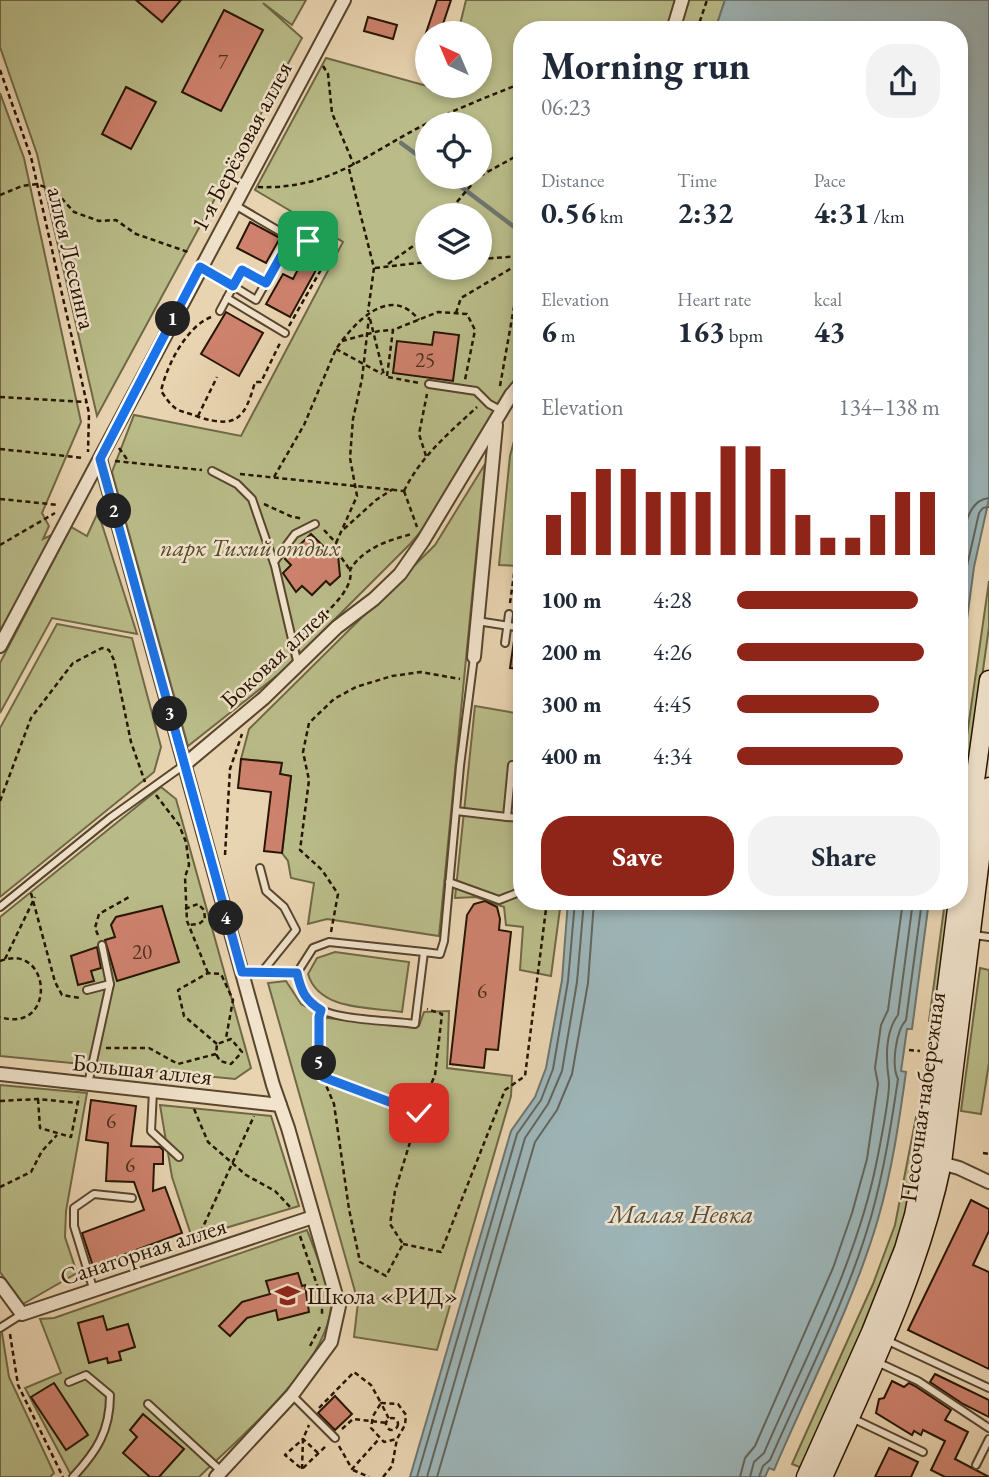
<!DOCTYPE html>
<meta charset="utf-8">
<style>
:root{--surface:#fff;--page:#f2f2f3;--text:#1f2937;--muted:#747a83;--accent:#8f2418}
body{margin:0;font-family:"EB Garamond",serif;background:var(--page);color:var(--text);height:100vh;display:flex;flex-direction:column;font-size:26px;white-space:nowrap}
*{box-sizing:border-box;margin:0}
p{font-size:23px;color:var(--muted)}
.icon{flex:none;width:38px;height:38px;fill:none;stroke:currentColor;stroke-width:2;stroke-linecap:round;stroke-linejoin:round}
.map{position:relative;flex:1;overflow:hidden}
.sheet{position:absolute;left:513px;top:21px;width:455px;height:889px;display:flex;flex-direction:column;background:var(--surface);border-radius:28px;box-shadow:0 4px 10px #0003}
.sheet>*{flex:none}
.needle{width:46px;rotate:316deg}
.controls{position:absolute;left:415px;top:21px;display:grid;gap:14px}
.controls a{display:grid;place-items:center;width:77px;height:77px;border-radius:50%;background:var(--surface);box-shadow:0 4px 10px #0003;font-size:35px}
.pin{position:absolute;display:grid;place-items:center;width:60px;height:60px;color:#fff;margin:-30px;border-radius:14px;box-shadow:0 4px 10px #0006}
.km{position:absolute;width:35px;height:35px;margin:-18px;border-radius:50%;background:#222;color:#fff;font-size:19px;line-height:35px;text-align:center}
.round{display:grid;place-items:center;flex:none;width:74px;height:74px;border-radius:28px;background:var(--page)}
.overview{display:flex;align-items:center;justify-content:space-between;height:119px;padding:0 28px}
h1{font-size:38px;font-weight:700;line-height:52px}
.metrics{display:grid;grid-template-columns:repeat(3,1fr);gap:10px;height:119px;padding:7px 28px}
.metrics div{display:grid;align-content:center}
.metrics b{font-size:30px;font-weight:700}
.metrics small{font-size:19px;font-weight:400}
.metrics p{font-size:19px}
.chart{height:196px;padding:14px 28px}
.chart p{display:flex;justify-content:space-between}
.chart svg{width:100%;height:126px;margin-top:7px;stroke:var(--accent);stroke-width:6}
.primary-button{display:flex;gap:14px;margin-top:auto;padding:14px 28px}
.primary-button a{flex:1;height:80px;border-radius:28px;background:var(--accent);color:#fff;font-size:28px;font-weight:700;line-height:80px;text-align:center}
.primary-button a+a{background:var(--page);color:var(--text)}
ul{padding:0 28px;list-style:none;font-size:23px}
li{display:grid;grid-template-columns:112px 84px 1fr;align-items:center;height:52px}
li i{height:18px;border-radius:9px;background:var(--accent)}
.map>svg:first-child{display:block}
</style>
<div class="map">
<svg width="989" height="1477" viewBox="0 0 989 1477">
<rect width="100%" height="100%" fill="#e9d4b1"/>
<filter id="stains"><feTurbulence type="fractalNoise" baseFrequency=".00286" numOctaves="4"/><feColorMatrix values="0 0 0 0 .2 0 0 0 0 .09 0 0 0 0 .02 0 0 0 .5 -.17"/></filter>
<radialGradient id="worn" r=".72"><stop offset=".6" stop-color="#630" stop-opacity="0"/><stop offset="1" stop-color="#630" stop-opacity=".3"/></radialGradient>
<!-- green -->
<g fill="#b9bc89" stroke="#706845" stroke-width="2" fill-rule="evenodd">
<polygon points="0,0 306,0 292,25 263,3 302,38 97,416 37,154 0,47"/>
<path d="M 466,0 L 677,0 L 668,30 L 522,30 L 521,379 L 431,520 L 410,544 L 284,670 L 188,746 L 112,472 L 134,415 L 241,436 L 343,242 L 255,190 L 326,58 L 427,86 L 480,86 L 480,33 L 458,33 ZM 427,124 L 480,124 L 480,177 L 427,177 ZM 427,215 L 480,215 L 480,268 L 427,268 Z"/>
<polygon points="689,0 725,0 715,30 679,30"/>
<polygon points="0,93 24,158 81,422 42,513 49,526 43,539 54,534 0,635"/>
<polygon points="521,415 521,566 499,565 510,456"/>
<polygon points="485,464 439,936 327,919 308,924 314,883 291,878 288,861 282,853 291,776 280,774 281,763 241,759 249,729 435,545"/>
<polygon points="98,512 137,634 52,618 0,713 0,663 71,527 87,536"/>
<polygon points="989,581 989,627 959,843 959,792"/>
<polygon points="57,624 132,638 161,747 154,772 0,897 0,728"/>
<polygon points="475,706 521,714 522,901 561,901 551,976 520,970 523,927 506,925 504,907 476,897 455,898"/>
<polygon points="161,787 176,799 251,1068 235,1079 0,1056 0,917"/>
<polygon points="945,901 951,901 936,1022 929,1021"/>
<path d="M 335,952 L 409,962 L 402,1012 C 370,1007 319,1011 308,974 L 317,958 Z"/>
<polygon points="980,968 989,970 989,1063 981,1114 961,1111"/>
<polygon points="286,981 301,1004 327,1018 419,1026 424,1012 449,1011 447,1068 512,1076 511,1096 437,1350 354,1337 358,1302 268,983"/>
<polygon points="0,1085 87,1093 66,1211 65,1237 77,1273 23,1304 0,1272"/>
<polygon points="160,1105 271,1116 299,1206 192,1238 172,1177"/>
<polygon points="916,1117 924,1118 907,1224 804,1469 792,1464 873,1284 895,1225"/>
<path d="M 307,1230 C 313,1246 332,1292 331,1307 C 326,1366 241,1436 199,1477 L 72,1477 L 25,1388 L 61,1373 L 40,1319 L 54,1318 Z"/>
<polygon points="2,1333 9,1377 54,1473 50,1477 0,1477 0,1335"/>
</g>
<!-- water -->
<g fill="#9db5b8" stroke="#6d756f" stroke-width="2">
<polygon points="725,0 989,0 989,499 974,567 959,679 959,30 715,30"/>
<path d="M 568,901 L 929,901 L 912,1029 L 907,1029 L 901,1071 L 906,1072 C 899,1122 892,1171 878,1219 C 854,1302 808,1390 774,1470 L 769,1468 L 765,1477 L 410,1477 L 511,1131 L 535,1097 L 546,1068 L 562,980 Z"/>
</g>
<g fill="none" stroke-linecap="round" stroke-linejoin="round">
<!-- shore -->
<g stroke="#62655c" stroke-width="2">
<path d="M 959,563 C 963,543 963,500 989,498"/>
<polyline points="959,627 967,566 979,513 983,508 989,507"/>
<polyline points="417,1477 517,1134 541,1100 553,1069 568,981 575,901"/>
<polyline points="427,1477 525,1138 548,1104 562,1071 577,982 584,901"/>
<polyline points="437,1477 535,1142 557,1110 572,1074 588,983 594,901"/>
<polyline points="740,1477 745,1458 755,1446 833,1268 852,1213 867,1159 878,1084 875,1068 881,1025 888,1010 903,901"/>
<path d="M 750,1477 L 754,1462 L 764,1453 C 805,1358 857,1262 877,1160 C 880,1145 890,1093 889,1081 C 886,1061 885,1032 898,1015 L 913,901"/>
<path d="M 759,1477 L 763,1466 L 770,1460 C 804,1382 848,1298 871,1217 C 884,1171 891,1126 898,1079 C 891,1065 896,1031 906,1020 L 922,901"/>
</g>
<!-- stream -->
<g stroke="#6d756f" stroke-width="4.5">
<polyline points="401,143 427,162"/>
<polyline points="448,177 521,232"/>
</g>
</g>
<!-- building -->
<g fill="#ce826e" stroke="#261501" stroke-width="2">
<polygon points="136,0 181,0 162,22"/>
<polygon points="437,0 451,0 440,33 426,33"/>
<polygon points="224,10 263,30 221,111 182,92"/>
<polygon points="368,17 397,25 393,39 364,31"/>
<polygon points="126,87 156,102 131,149 102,134"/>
<polygon points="250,222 280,238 266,263 237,248"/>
<polygon points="311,244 326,252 290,317 266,304 283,274 293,279"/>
<polygon points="226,312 263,333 239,376 201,354"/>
<polygon points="434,332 459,335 453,381 393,373 397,341 432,345"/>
<polygon points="311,534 324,547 330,547 338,555 340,576 330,585 326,581 312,595 302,586 296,592 283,573 291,565 285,559"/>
<polygon points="515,634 522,634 522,669 510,668"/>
<polygon points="241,759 282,763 280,774 291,776 282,853 264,851 271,792 238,788"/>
<polygon points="485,901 497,907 500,919 499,930 511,932 498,1050 486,1049 484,1068 450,1064 467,915 474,904"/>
<polygon points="162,906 179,962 117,981 105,940 115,937 111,925 116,917"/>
<polygon points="97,947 101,968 91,971 94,981 78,985 71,956"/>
<polygon points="91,1100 136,1106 131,1146 160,1147 163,1150 163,1164 154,1164 153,1191 165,1187 182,1233 93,1266 82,1233 144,1210 134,1182 106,1181 108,1143 86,1140"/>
<polygon points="971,1200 989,1209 989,1231 973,1265 989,1272 989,1369 908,1330"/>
<polygon points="298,1273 302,1286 305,1285 309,1312 278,1320 276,1310 247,1318 230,1336 219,1326 242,1302 270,1294 266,1281"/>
<polygon points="103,1316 107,1330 128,1324 135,1347 119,1352 121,1360 108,1363 107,1358 89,1363 78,1323"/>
<polygon points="935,1374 989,1400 989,1417 963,1404 930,1382"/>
<polygon points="892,1381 904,1387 909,1383 915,1386 951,1410 945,1420 968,1432 955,1459 989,1477 945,1477 931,1470 945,1441 923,1430 921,1435 914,1431 912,1435 876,1413 879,1399 884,1398"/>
<polygon points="54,1383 88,1435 66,1450 31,1397"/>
<polygon points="335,1396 352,1414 335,1430 318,1413"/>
<polygon points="143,1414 184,1449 159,1477 150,1477 123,1453 137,1437 130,1430"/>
<polygon points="889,1448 918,1462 911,1477 875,1477"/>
</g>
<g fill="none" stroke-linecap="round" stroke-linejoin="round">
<defs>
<g id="lane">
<polyline points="202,267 256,300 291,238 235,205"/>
<polyline points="227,298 285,333"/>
<polyline points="220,311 242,270 266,283"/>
<polyline points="429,384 476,391 489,404 502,411"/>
<polyline points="212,471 237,484 252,499 275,566 298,665"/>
<polyline points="274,562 295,534 315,524"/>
<polyline points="477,621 522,628"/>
<polyline points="505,643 509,614"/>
<polyline points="456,811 507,817 512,765 522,766"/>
<polyline points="507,817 522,818"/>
<polyline points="260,868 266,891 284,907 296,930 262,972"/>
<polyline points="449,882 499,900 517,893 522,885"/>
<polyline points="0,907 110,818 184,765"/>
<polyline points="974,935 989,937"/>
<polyline points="424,952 440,954 444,941 460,766 474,657"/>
<path d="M 242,972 L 297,973 L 313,948 L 329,942 L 424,952 L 415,1024 C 389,1020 328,1021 310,1003 C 301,995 300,983 297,973"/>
<polyline points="87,990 110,984"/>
<polyline points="88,1084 110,984 102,945"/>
<polyline points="153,1091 151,1131 179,1157"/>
<polyline points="93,1288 74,1226 74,1208 94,1194 132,1198"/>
<polyline points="0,1328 22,1314"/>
<polyline points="886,1340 989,1388"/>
<polyline points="877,1362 918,1381 989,1428"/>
<path d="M 69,1382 L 86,1375 L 110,1395 C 110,1431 97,1451 73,1477"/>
<polyline points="292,1395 335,1438"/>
<polyline points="148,1404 221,1471"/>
<polyline points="854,1419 923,1452"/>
<polyline points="976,1465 989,1439"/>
</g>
<g id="street">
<polyline points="673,30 682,0"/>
<polyline points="100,459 273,1085 288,1128 339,1306 331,1342 292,1395 216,1477"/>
<polyline points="0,646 344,0"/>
<polyline points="474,657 496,425"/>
<polyline points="184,765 264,698 337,627 374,599 400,574 423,541 511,395 522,382"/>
<polyline points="0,1074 280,1105"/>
<polyline points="937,1162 959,1168 989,1182"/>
<polyline points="0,1284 22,1314 313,1217"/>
</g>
<g id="secondary">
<polyline points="959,895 989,680"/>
<polyline points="806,1477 871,1332 904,1249 914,1215 925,1159 958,901"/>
<path d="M 823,1477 C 869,1374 919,1274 942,1163 L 989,787"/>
</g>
</defs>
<!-- lane casing -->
<use href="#lane" stroke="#57452d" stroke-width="10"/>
<!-- street casing -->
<use href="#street" stroke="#57452d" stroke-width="16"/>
<!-- secondary casing -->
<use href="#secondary" stroke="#261501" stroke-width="21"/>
<!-- path -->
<g stroke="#261501" stroke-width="2.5" stroke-dasharray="5 3.5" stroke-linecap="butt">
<polyline points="697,30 707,0"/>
<polyline points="323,66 328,74 332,113 354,165"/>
<polyline points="0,70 31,157 89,413 88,452"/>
<polyline points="349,169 374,268 368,312"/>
<polyline points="480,176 522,153"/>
<path d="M 258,187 C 333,190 369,151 432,121 C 461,107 492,95 522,83"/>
<polyline points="0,195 22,186 37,184 55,191 74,212 99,221 116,220 136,234 188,252"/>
<polyline points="446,215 478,177"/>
<polyline points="480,259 522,256"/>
<polyline points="388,264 427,236"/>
<polyline points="375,268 427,262"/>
<polyline points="456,313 461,298 522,262"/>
<path d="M 211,317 C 186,327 167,365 161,391 C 177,414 175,408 199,417 C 237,429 245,418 255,382 L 261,382 L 281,341"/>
<polyline points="370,319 384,375"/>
<polyline points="289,326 331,252 308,241 299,239"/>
<polyline points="342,341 379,331 393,330"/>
<polyline points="336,349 382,374"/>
<polyline points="387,376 393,330 438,312 467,314 475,330 465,380"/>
<polyline points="388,377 419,383"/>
<polyline points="500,386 522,262"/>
<polyline points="0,397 86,402"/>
<polyline points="198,416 217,377"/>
<polyline points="119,448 129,462"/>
<polyline points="0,449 84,458"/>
<polyline points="426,456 419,434 427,394"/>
<polyline points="115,461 202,470"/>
<polyline points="240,474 404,491"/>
<path d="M 274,477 L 304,425 L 336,349 C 354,323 390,283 419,320"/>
<path d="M 404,491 C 421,456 449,433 477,407"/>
<polyline points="404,491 417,527"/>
<polyline points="0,499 59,505"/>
<polyline points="264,504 290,516 303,519"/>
<polyline points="344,529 376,500 393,489"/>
<polyline points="324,530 336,543 336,550 350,570"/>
<polyline points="336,543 357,496 350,458 353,419 362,379 369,317"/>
<polyline points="0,545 55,513"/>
<polyline points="510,603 522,517"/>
<path d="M 301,638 C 314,622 356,592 350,570 C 363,548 389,540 412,534"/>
<polyline points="156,795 179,825 186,842 189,865 185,877 187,921 208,973"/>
<polyline points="0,801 31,718 73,663 102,648 109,650 114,660 131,742 145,782"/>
<polyline points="225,855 230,769 242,734"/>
<polyline points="31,893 55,982 62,995 80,998"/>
<polyline points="185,909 198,904 204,910 205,919 199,924 189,925"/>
<polyline points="331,932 338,894 322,870 300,850 309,780 303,752 309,723 334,699 356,687 392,676 421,672 460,679"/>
<polyline points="98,935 95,928 99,914 131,896"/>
<polyline points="5,959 35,897"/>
<path d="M 0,961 C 52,941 57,1035 0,1017"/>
<polyline points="319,1020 319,1069 334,1104 349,1209 360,1262 386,1276 403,1244 390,1224 395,1191 419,1113 435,1075 442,1014 427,1009"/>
<polyline points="217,1044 184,1016 178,990 208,973 221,974 233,1000 226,1038"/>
<polyline points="106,1048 149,1048 178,1064 216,1054 217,1044 231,1039 242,1052 231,1064 220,1061 216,1054"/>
<polyline points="909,1050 920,1051"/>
<polyline points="323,1078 419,1113"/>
<polyline points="38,1099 40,1128 71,1137 79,1097"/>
<polyline points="0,1101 38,1099 77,1103"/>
<polyline points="194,1109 208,1142 246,1175 275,1191 292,1209"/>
<polyline points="983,1153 989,1154"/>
<polyline points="0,1187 31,1172 42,1151 57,1135"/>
<polyline points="300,1236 322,1299 322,1317"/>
<polyline points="197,1240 254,1116"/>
<polyline points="403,1244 441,1252 505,1090 525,1076 547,901"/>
<polyline points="10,1334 18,1385 63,1477"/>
<polyline points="310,1346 320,1327"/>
<polyline points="319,1408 354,1372 371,1385 381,1403 373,1416 371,1428 384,1442 397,1439 405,1425 406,1415 398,1404 381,1403 389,1419"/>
<circle cx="392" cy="1424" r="6"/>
<polyline points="342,1429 353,1419 387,1423"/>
<polyline points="339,1446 352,1469 379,1439"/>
<polyline points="318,1453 303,1439 285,1455 302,1469 327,1445"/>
<polyline points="302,1469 303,1439 309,1425"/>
<polyline points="353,1470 369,1477"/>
<polyline points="383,1477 392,1466 397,1439"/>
</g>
<!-- lane -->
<use href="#lane" stroke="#f1e3cc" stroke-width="6"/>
<!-- street -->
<use href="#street" stroke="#f1e3cc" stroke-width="12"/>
<!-- secondary -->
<use href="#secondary" stroke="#f1e3cc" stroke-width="18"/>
</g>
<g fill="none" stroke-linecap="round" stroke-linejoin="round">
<defs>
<path id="route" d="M 308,241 L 291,238 L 266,283 L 242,270 L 233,286 L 200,267 L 100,459 L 242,972 L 297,973 C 301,991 305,1000 321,1010 L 319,1017 L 319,1069 L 323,1077 L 419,1113"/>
</defs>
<!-- route casing -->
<use href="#route" stroke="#fff" stroke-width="14"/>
<!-- route -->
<use href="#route" stroke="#1a73e8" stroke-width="9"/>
</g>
<!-- icons -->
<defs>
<symbol id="school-bare" viewBox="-9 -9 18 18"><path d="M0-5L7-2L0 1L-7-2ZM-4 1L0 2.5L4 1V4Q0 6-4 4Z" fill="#8f2418" stroke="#f1e3cc" stroke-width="2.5" paint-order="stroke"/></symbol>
</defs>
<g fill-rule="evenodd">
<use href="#school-bare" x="270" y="1278" width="35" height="35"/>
</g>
<g text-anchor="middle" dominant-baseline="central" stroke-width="5" stroke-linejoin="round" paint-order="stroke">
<!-- number labels -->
<g font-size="21" fill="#50301c">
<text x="223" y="61">7</text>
<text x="425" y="359">25</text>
<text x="142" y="951">20</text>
<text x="482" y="990">6</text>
<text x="111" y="1120">6</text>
<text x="130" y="1164">6</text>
</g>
<!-- street labels -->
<g font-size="24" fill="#261501" stroke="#f1e3cc">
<text transform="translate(241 146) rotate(-62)">1-я Берёзовая аллея</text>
<text transform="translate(72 258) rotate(77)">аллея Лессинга</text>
<text transform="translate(274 657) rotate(-43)">Боковая аллея</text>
<text transform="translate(142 1069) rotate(6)">Большая аллея</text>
<text transform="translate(922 1097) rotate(-82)">Песочная набережная</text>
<text transform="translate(143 1251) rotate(-18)">Санаторная аллея</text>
</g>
<!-- park labels -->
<g font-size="24" font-style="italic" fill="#52472a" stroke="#f1e3cc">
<text x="250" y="547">парк Тихий отдых</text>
</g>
<!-- poi labels -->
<g font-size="24" fill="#261501" stroke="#f1e3cc" text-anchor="start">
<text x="307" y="1295">Школа «РИД»</text>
</g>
<!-- water labels -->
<g font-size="26" font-style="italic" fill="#504d41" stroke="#f1e3cc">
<text x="681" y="1214">Малая Невка</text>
</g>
</g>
<rect width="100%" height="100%" filter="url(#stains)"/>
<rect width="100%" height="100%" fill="url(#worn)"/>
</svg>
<div class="controls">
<a><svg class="needle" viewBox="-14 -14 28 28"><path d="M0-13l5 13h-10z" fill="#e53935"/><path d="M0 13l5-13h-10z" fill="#747a83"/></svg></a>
<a><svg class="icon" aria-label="locate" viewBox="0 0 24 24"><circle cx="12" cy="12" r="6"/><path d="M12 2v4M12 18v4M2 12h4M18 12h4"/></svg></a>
<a><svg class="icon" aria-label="layers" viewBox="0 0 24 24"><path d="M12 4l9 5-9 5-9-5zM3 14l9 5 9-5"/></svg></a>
</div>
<div class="pin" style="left:308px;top:241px;background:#1e9e55"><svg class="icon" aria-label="arrive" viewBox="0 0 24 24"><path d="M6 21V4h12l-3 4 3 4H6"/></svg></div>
<div class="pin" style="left:419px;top:1113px;background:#d93025"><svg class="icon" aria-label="check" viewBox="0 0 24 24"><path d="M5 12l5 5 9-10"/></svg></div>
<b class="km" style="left:173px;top:319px">1</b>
<b class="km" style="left:114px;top:511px">2</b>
<b class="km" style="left:170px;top:714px">3</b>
<b class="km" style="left:226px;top:918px">4</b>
<b class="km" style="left:319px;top:1063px">5</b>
<section class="sheet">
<div class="overview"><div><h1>Morning run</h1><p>06:23</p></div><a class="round"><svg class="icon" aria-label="share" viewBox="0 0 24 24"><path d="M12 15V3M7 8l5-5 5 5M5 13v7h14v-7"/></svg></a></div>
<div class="metrics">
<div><p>Distance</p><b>0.56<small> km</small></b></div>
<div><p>Time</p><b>2:32</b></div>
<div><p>Pace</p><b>4:31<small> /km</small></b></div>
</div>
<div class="metrics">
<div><p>Elevation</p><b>6<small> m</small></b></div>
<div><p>Heart rate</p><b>163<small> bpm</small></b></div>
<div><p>kcal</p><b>43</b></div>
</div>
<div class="chart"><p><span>Elevation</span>134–138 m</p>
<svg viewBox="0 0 160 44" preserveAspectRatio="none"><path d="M5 44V30M15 44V22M25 44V14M35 44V14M45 44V22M55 44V22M65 44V22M75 44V6M85 44V6M95 44V14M105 44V30M115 44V38M125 44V38M135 44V30M145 44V22M155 44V22"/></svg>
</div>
<ul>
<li><b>100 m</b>4:28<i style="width:89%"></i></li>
<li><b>200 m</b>4:26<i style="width:92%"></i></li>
<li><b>300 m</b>4:45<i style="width:70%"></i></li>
<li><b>400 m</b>4:34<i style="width:82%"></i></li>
</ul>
<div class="primary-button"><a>Save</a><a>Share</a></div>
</section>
</div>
